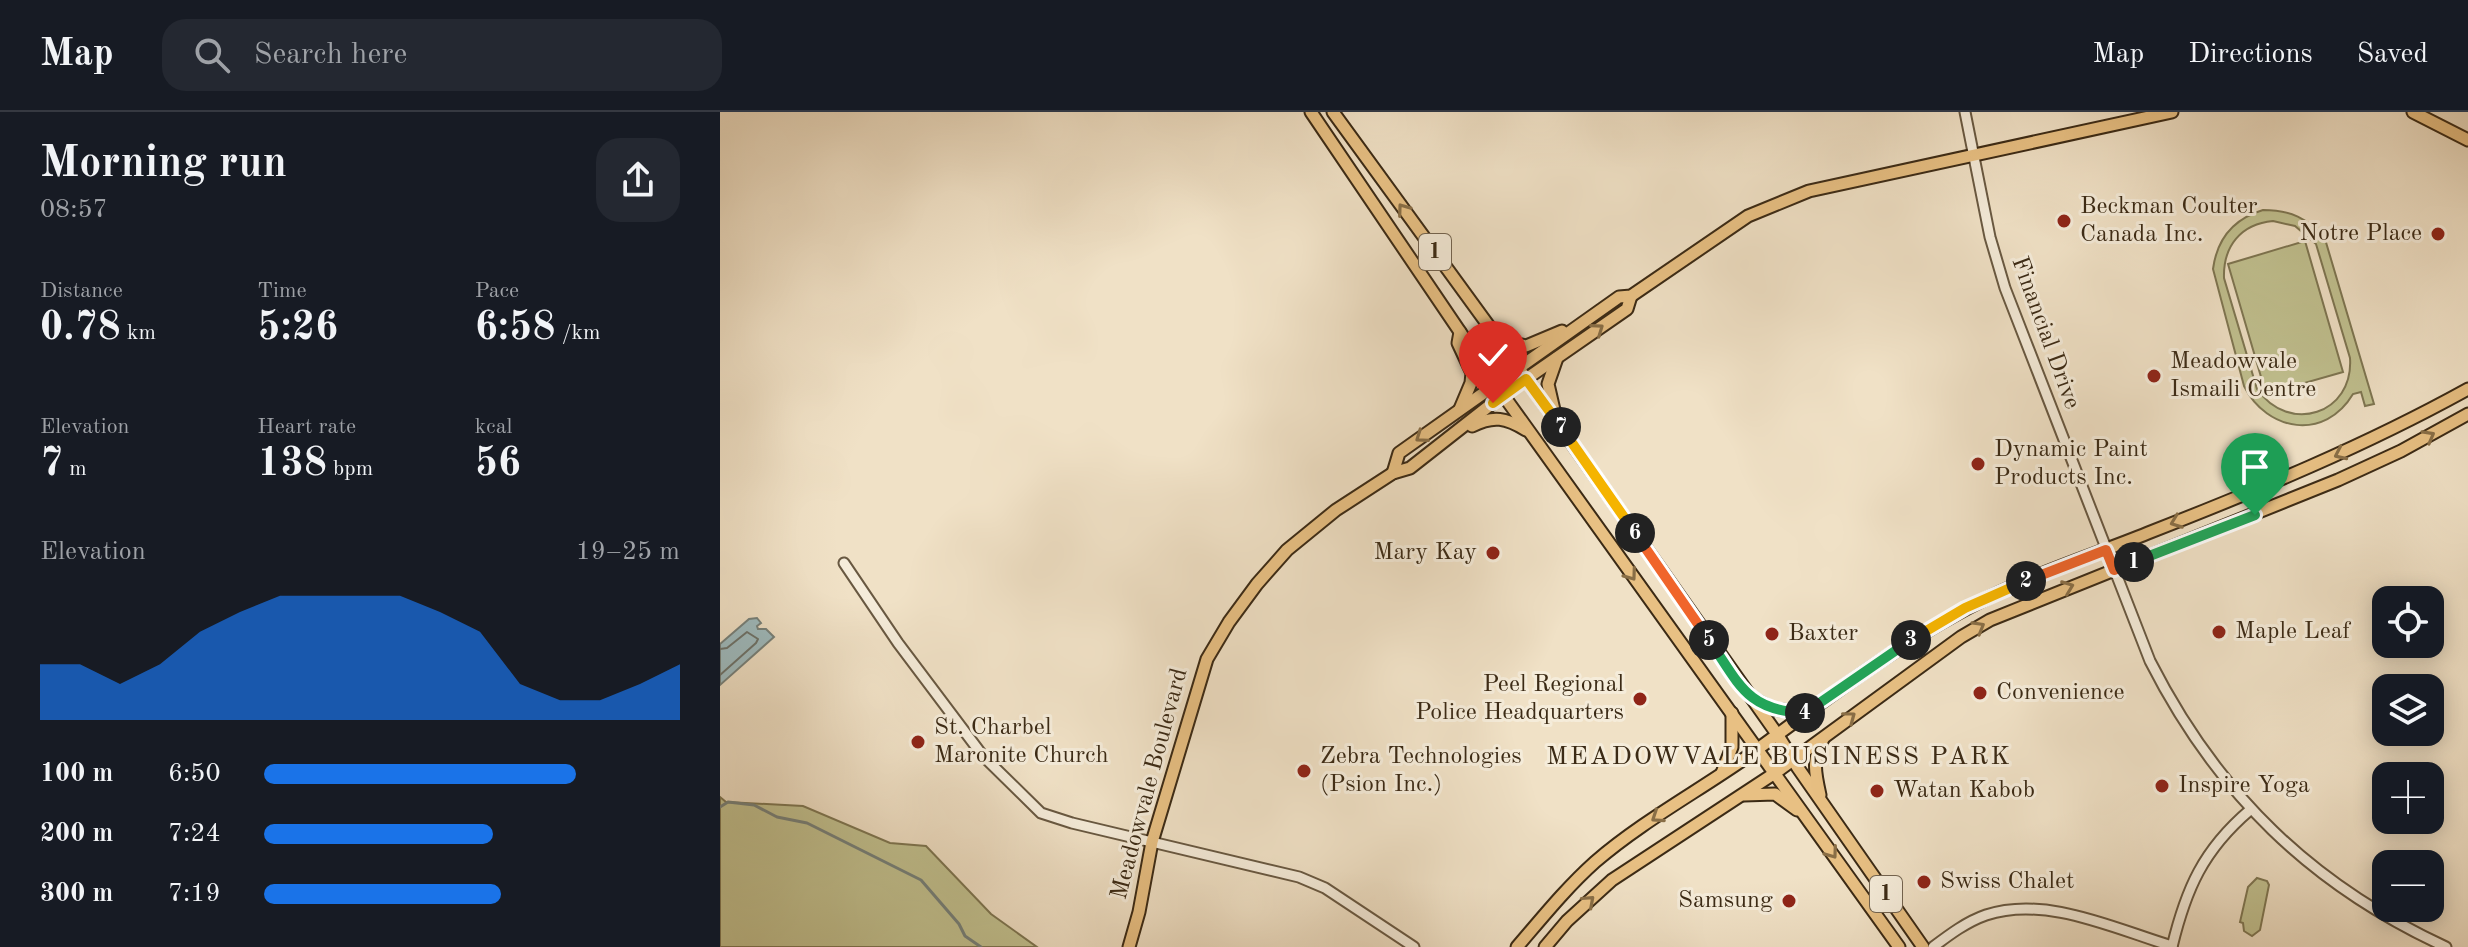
<!DOCTYPE html>
<meta charset="utf-8">
<style>
:root{--surface:#171b24;--page:#242831;--text:#f1f3f6;--muted:#9ea1a6;--line:#363941;--accent:#1a73e8}
body{margin:0;font-family:"Old Standard TT",serif;background:var(--page);color:var(--text);height:100vh;display:flex;flex-direction:column;font-size:30px;white-space:nowrap}
*{box-sizing:border-box;margin:0}
p{font-size:26px;color:var(--muted)}
.icon{flex:none;width:44px;height:44px;fill:none;stroke:currentColor;stroke-width:2;stroke-linecap:round;stroke-linejoin:round}
.map{position:relative;flex:1;overflow:hidden}
.panel{display:flex;flex-direction:column;background:var(--surface);width:720px}
.panel>*{flex:none}
.fabs{position:absolute;left:1652px;top:474px;display:grid;gap:16px}
.fabs a{display:grid;place-items:center;width:72px;height:72px;border-radius:16px;background:var(--surface);box-shadow:0 4px 20px #0003;font-size:40px}
.pin{position:absolute;display:grid;place-items:center;width:68px;height:68px;color:#fff;margin:-82px -34px;border-radius:50% 50% 50% 0;rotate:-45deg;box-shadow:0 0 8px #0007}
.pin .icon{rotate:45deg}
.km{position:absolute;width:40px;height:40px;margin:-20px;border-radius:50%;background:#222;color:#fff;font-size:22px;line-height:40px;text-align:center}
.round{display:grid;place-items:center;flex:none;width:84px;height:84px;border-radius:24px;background:var(--page)}
.head{display:flex;align-items:center;justify-content:space-between;height:136px;padding:0 40px}
h1{font-size:44px;font-weight:700;line-height:60px}
.stats{display:grid;grid-template-columns:repeat(3,1fr);gap:12px;height:136px;padding:8px 40px}
.stats div{display:grid;align-content:center}
.stats b{font-size:40px;font-weight:700}
.stats small{font-size:22px;font-weight:400}
.stats p{font-size:22px}
.chart{height:224px;padding:16px 40px}
.chart p{display:flex;justify-content:space-between}
.chart svg{width:100%;height:144px;margin-top:8px;fill:var(--accent);opacity:.7}
ul{padding:0 40px;list-style:none;font-size:26px}
li{display:grid;grid-template-columns:128px 96px 1fr;align-items:center;height:60px}
li i{height:20px;border-radius:10px;background:var(--accent)}
header{display:flex;align-items:center;gap:48px;box-sizing:border-box;height:112px;padding:0 40px;background:var(--surface);border-bottom:2px solid var(--line)}
header strong{font-size:38px}
nav{display:flex;gap:44px;margin-inline-start:auto;font-size:28px}
.search{width:560px;height:72px;background:var(--page);display:flex;align-items:center;gap:20px;box-sizing:border-box;padding:0 28px;border-radius:24px;color:var(--muted);font-size:30px}
main{display:flex;flex:1;min-height:0}
.map>svg:first-child{display:block}
</style>
<header>
<strong>Map</strong>
<div class="search"><svg class="icon" aria-label="search" viewBox="0 0 24 24"><circle cx="10" cy="10" r="6"/><path d="M15 15l6 6"/></svg>Search here</div>
<nav><a>Map</a><a>Directions</a><a>Saved</a></nav>
</header>
<main>
<section class="panel">
<div class="head"><div><h1>Morning run</h1><p>08:57</p></div><a class="round"><svg class="icon" aria-label="share" viewBox="0 0 24 24"><path d="M12 15V3M7 8l5-5 5 5M5 13v7h14v-7"/></svg></a></div>
<div class="stats">
<div><p>Distance</p><b>0.78<small> km</small></b></div>
<div><p>Time</p><b>5:26</b></div>
<div><p>Pace</p><b>6:58<small> /km</small></b></div>
</div>
<div class="stats">
<div><p>Elevation</p><b>7<small> m</small></b></div>
<div><p>Heart rate</p><b>138<small> bpm</small></b></div>
<div><p>kcal</p><b>56</b></div>
</div>
<div class="chart"><p><span>Elevation</span>19–25 m</p>
<svg viewBox="0 0 160 44" preserveAspectRatio="none"><path d="M0 44V27L10 27L20 33L30 27L40 17L50 11L60 6L70 6L80 6L90 6L100 11L110 17L120 33L130 38L140 38L150 33L160 27V44z"/></svg>
</div>
<ul>
<li><b>100 m</b>6:50<i style="width:75%"></i></li>
<li><b>200 m</b>7:24<i style="width:55%"></i></li>
<li><b>300 m</b>7:19<i style="width:57%"></i></li>
</ul>
</section>
<div class="map">
<svg width="1748" height="835" viewBox="0 0 1748 835">
<rect width="100%" height="100%" fill="#f0e1c6"/>
<filter id="stains"><feTurbulence type="fractalNoise" baseFrequency=".0025" numOctaves="4"/><feColorMatrix values="0 0 0 0 .2 0 0 0 0 .09 0 0 0 0 .02 0 0 0 .5 -.17"/></filter>
<radialGradient id="worn" r=".72"><stop offset=".6" stop-color="#630" stop-opacity="0"/><stop offset="1" stop-color="#630" stop-opacity=".3"/></radialGradient>
<!-- green -->
<g fill="#c1c190" stroke="#7e7652" stroke-width="2" fill-rule="evenodd">
<path d="M 1543,98 C 1570,98 1588,106 1605,127 L 1654,292 L 1645,294 L 1641,280 L 1633,282 C 1605,329 1547,320 1524,274 L 1493,157 C 1497,127 1513,107 1543,98 ZM 1553,109 L 1575,114 L 1596,132 L 1630,246 C 1634,302 1569,323 1537,277 L 1504,166 C 1503,134 1521,112 1553,109 Z"/>
<polygon points="1585,129 1623,260 1546,282 1508,152"/>
<polygon points="0,685 6,690 83,694 170,731 206,734 271,802 317,835 0,835"/>
<polygon points="1537,766 1547,769 1549,773 1540,818 1532,824 1524,819 1523,811 1520,810 1528,775"/>
</g>
<!-- water -->
<polygon fill="#9ebbbf" stroke="#76817b" stroke-width="2" points="37,506 41,511 37,514 38,517 46,517 54,525 0,573 0,532 29,507"/>
<g fill="none" stroke-linecap="round" stroke-linejoin="round">
<!-- shore -->
<polyline stroke="#6c726a" stroke-width="2" points="0,537 7,536 27,520 38,527 36,531 0,563"/>
<!-- stream -->
<polyline stroke="#76817b" stroke-width="3" points="0,695 8,690 34,693 57,705 87,711 201,768 239,812 245,824 261,835"/>
<defs>
<g id="minor">
<path d="M 1245,0 L 1270,125 L 1285,176 L 1430,549 C 1497,681 1591,773 1726,835"/>
<polyline points="124,451 178,531 263,644 321,701 352,711 579,765 605,776 694,835"/>
<path d="M 1213,835 C 1229,823 1246,810 1266,803 C 1326,783 1395,817 1452,834"/>
<path d="M 1452,835 C 1466,777 1483,738 1530,698"/>
</g>
<g id="major">
<polyline points="591,0 776,273 1179,835"/>
<polyline points="613,0 779,228 1057,622 1078,656 1203,835"/>
<polyline points="1693,0 1748,28"/>
<polyline points="740,220 738,231 752,261 751,271 740,297"/>
<polyline points="779,228 806,234 842,219"/>
<polyline points="834,298 828,272 837,246"/>
<path d="M 752,314 C 774,303 786,306 806,318"/>
<polyline points="673,361 679,341 899,185 911,184 1028,104 1089,79 1452,0"/>
<polyline points="1034,587 1053,597 1086,601"/>
<polyline points="1002,661 1012,635 1012,601"/>
<polyline points="1024,683 1055,682 1077,698"/>
<path d="M 1100,683 C 1095,661 1092,648 1103,627"/>
<polyline points="409,835 419,800 432,730 487,547 509,510 537,472 567,438 616,398 673,361 690,356 783,283 907,197 911,184"/>
<path d="M 797,835 C 822,806 846,776 875,750 C 920,711 975,681 1024,647 C 1111,584 1194,518 1293,474 C 1337,454 1384,439 1428,421 C 1538,378 1645,334 1748,277"/>
<polyline points="825,835 847,809 892,768 1055,661 1241,525 1270,508 1618,368 1681,339 1748,302"/>
</g>
</defs>
<!-- minor casing -->
<use href="#minor" stroke="#685841" stroke-width="13"/>
<!-- major casing -->
<use href="#major" stroke="#3b2a15" stroke-width="15"/>
<!-- minor -->
<use href="#minor" stroke="#f5ecda" stroke-width="9"/>
<!-- major -->
<use href="#major" stroke="#e8c083" stroke-width="11"/>
</g>
<!-- one-way arrows -->
<defs><path id="oneway-chevron" d="M-2-3.5L2.5 0L-2 3.5" fill="none" stroke-width="1.6" stroke-linecap="round" stroke-linejoin="round" transform="scale(2)"/></defs>
<g stroke="#896e46">
<use href="#oneway-chevron" transform="translate(683 97) rotate(-126)"/>
<use href="#oneway-chevron" transform="translate(878 217) rotate(-35)"/>
<use href="#oneway-chevron" transform="translate(1709 324) rotate(-29)"/>
<use href="#oneway-chevron" transform="translate(701 325) rotate(145)"/>
<use href="#oneway-chevron" transform="translate(1620 342) rotate(155)"/>
<use href="#oneway-chevron" transform="translate(1456 410) rotate(159)"/>
<use href="#oneway-chevron" transform="translate(911 463) rotate(54)"/>
<use href="#oneway-chevron" transform="translate(1348 475) rotate(-21)"/>
<use href="#oneway-chevron" transform="translate(1259 515) rotate(-30)"/>
<use href="#oneway-chevron" transform="translate(1130 605) rotate(-37)"/>
<use href="#oneway-chevron" transform="translate(937 705) rotate(146)"/>
<use href="#oneway-chevron" transform="translate(1112 741) rotate(54)"/>
<use href="#oneway-chevron" transform="translate(869 789) rotate(-42)"/>
</g>
<g fill="none" stroke-linecap="round" stroke-linejoin="round">
<defs>
<polyline id="split-1" points="1414,450 1535,403"/>
<polyline id="split-2" points="1306,469 1386,438 1394,458 1414,450"/>
<polyline id="split-3" points="1191,528 1245,496 1306,469"/>
<polyline id="split-4" points="1085,601 1191,528"/>
<path id="split-5" d="M 989,528 C 1019,571 1026,599 1085,601"/>
<polyline id="split-6" points="915,421 989,528"/>
<polyline id="split-7" points="841,315 915,421"/>
<polyline id="split-8" points="773,291 806,267 841,315"/>
</defs>
<!-- split-1 casing -->
<use href="#split-1" stroke="#fff" stroke-width="16"/>
<!-- split-2 casing -->
<use href="#split-2" stroke="#fff" stroke-width="16"/>
<!-- split-3 casing -->
<use href="#split-3" stroke="#fff" stroke-width="16"/>
<!-- split-4 casing -->
<use href="#split-4" stroke="#fff" stroke-width="16"/>
<!-- split-5 casing -->
<use href="#split-5" stroke="#fff" stroke-width="16"/>
<!-- split-6 casing -->
<use href="#split-6" stroke="#fff" stroke-width="16"/>
<!-- split-7 casing -->
<use href="#split-7" stroke="#fff" stroke-width="16"/>
<!-- split-8 casing -->
<use href="#split-8" stroke="#fff" stroke-width="16"/>
<!-- split-1 -->
<use href="#split-1" stroke="#22a559" stroke-width="10"/>
<!-- split-2 -->
<use href="#split-2" stroke="#f0652b" stroke-width="10"/>
<!-- split-3 -->
<use href="#split-3" stroke="#f5b400" stroke-width="10"/>
<!-- split-4 -->
<use href="#split-4" stroke="#22a559" stroke-width="10"/>
<!-- split-5 -->
<use href="#split-5" stroke="#22a559" stroke-width="10"/>
<!-- split-6 -->
<use href="#split-6" stroke="#f0652b" stroke-width="10"/>
<!-- split-7 -->
<use href="#split-7" stroke="#f5b400" stroke-width="10"/>
<!-- split-8 -->
<use href="#split-8" stroke="#f5b400" stroke-width="10"/>
</g>
<!-- markers -->
<g fill="#8f2418" stroke="#f5ecda" stroke-width="3">
<circle cx="1344" cy="109" r="8"/>
<circle cx="1718" cy="122" r="8"/>
<circle cx="1434" cy="264" r="8"/>
<circle cx="1258" cy="352" r="8"/>
<circle cx="773" cy="441" r="8"/>
<circle cx="1499" cy="520" r="8"/>
<circle cx="1052" cy="522" r="8"/>
<circle cx="1260" cy="581" r="8"/>
<circle cx="920" cy="587" r="8"/>
<circle cx="198" cy="630" r="8"/>
<circle cx="584" cy="659" r="8"/>
<circle cx="1442" cy="674" r="8"/>
<circle cx="1157" cy="679" r="8"/>
<circle cx="1204" cy="770" r="8"/>
<circle cx="1069" cy="789" r="8"/>
</g>
<g text-anchor="middle" dominant-baseline="central" stroke-width="6" stroke-linejoin="round" paint-order="stroke">
<!-- shield labels -->
<g fill="#f5ecda" stroke="#736450" stroke-width="2">
<rect x="699" y="122" width="32" height="36" rx="6"/>
<rect x="1150" y="764" width="32" height="36" rx="6"/>
</g>
<g font-size="22" font-weight="bold" fill="#3b2a15">
<text x="715" y="140">1</text>
<text x="1166" y="782">1</text>
</g>
<!-- poi labels -->
<g font-size="24" fill="#3b2a15" stroke="#f5ecda" text-anchor="start">
<text x="1360" y="95">Beckman Coulter<tspan x="1360" dy="28">Canada Inc.</tspan></text>
<text x="1702" y="122" text-anchor="end">Notre Place</text>
<text x="1450" y="250">Meadowvale<tspan x="1450" dy="28">Ismaili Centre</tspan></text>
<text x="1274" y="338">Dynamic Paint<tspan x="1274" dy="28">Products Inc.</tspan></text>
<text x="757" y="441" text-anchor="end">Mary Kay</text>
<text x="1515" y="520">Maple Leaf</text>
<text x="1068" y="522">Baxter</text>
<text x="904" y="573" text-anchor="end">Peel Regional<tspan x="904" dy="28">Police Headquarters</tspan></text>
<text x="1276" y="581">Convenience</text>
<text x="214" y="616">St. Charbel<tspan x="214" dy="28">Maronite Church</tspan></text>
<text x="600" y="645">Zebra Technologies<tspan x="600" dy="28">(Psion Inc.)</tspan></text>
<text x="1458" y="674">Inspire Yoga</text>
<text x="1173" y="679">Watan Kabob</text>
<text x="1220" y="770">Swiss Chalet</text>
<text x="1053" y="789" text-anchor="end">Samsung</text>
</g>
<!-- street labels -->
<g font-size="24" fill="#3b2a15" stroke="#f5ecda">
<text transform="translate(1325 221) rotate(70)">Financial Drive</text>
<text transform="translate(430 672) rotate(-75)">Meadowvale Boulevard</text>
</g>
<!-- neighbourhood labels -->
<g font-size="26" letter-spacing="2" fill="#3b2a15" stroke="#f5ecda">
<text x="1059" y="645">MEADOWVALE BUSINESS PARK</text>
</g>
</g>
<rect width="100%" height="100%" filter="url(#stains)"/>
<rect width="100%" height="100%" fill="url(#worn)"/>
</svg>
<div class="fabs">
<a><svg class="icon" aria-label="locate" viewBox="0 0 24 24"><circle cx="12" cy="12" r="6"/><path d="M12 2v4M12 18v4M2 12h4M18 12h4"/></svg></a>
<a><svg class="icon" aria-label="layers" viewBox="0 0 24 24"><path d="M12 4l9 5-9 5-9-5zM3 14l9 5 9-5"/></svg></a>
<a>+</a>
<a>−</a>
</div>
<div class="pin" style="left:1535px;top:403px;background:#1e9e55"><svg class="icon" aria-label="arrive" viewBox="0 0 24 24"><path d="M6 21V4h12l-3 4 3 4H6"/></svg></div>
<div class="pin" style="left:773px;top:291px;background:#d93025"><svg class="icon" aria-label="check" viewBox="0 0 24 24"><path d="M5 12l5 5 9-10"/></svg></div>
<b class="km" style="left:1414px;top:450px">1</b>
<b class="km" style="left:1306px;top:469px">2</b>
<b class="km" style="left:1191px;top:528px">3</b>
<b class="km" style="left:1085px;top:601px">4</b>
<b class="km" style="left:989px;top:528px">5</b>
<b class="km" style="left:915px;top:421px">6</b>
<b class="km" style="left:841px;top:315px">7</b>
</div>
</main>
